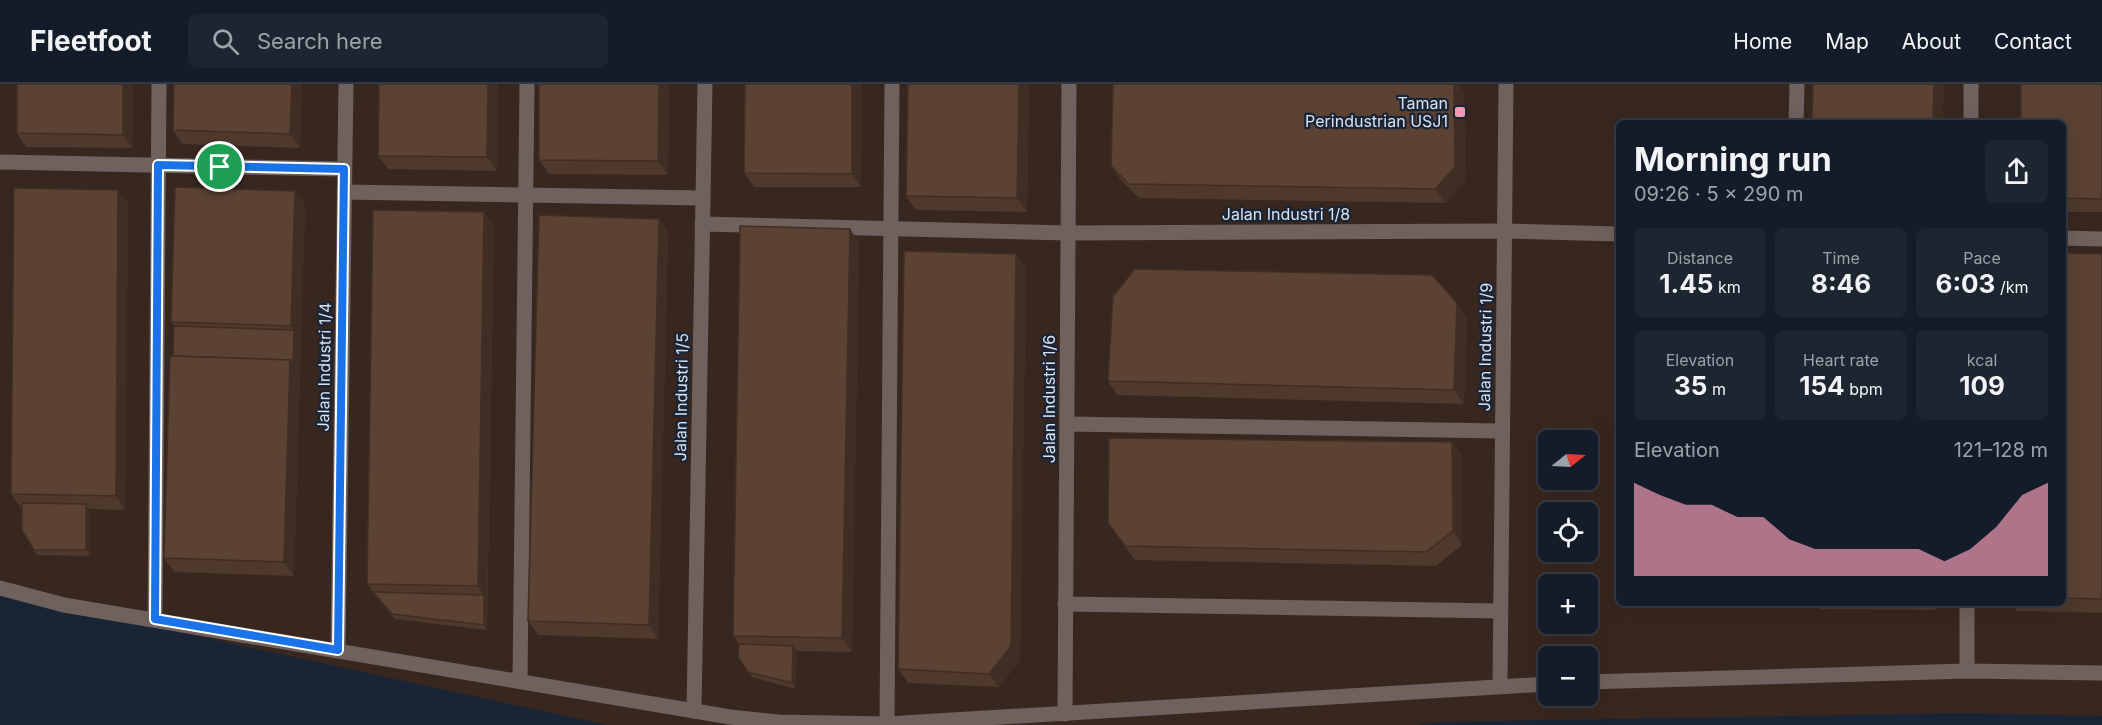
<!DOCTYPE html>
<meta charset="utf-8">
<style>
:root{--surface:#131c28;--page:#1c2530;--text:#f1f3f6;--muted:#9da1a8;--line:#323a45;--accent:#f09ab4}
body{margin:0;font-family:Inter,sans-serif;background:var(--page);color:var(--text);height:100vh;display:flex;flex-direction:column;font-size:22px;white-space:nowrap}
*{box-sizing:border-box;margin:0}
p{font-size:20px;color:var(--muted)}
.icon{flex:none;width:33px;height:33px;fill:none;stroke:currentColor;stroke-width:2;stroke-linecap:round;stroke-linejoin:round}
.map{position:relative;flex:1;overflow:hidden}
.side{position:absolute;left:1616px;top:36px;width:450px;height:486px;display:flex;flex-direction:column;background:var(--surface);border-radius:9px;box-shadow:0 6px 24px #0002,0 0 0 2px var(--line)}
.side>*{flex:none}
.needle{width:39px;rotate:72deg}
.controls{position:absolute;left:1538px;top:346px;display:grid;gap:12px}
.controls a{display:grid;place-items:center;width:60px;height:60px;border-radius:9px;background:var(--surface);box-shadow:0 6px 24px #0002,0 0 0 2px var(--line);font-size:30px}
.pin{position:absolute;display:grid;place-items:center;width:51px;height:51px;color:#fff;margin:-26px;border:3px solid #fff;border-radius:50%;box-shadow:0 2px 6px #0007}
.round{display:grid;place-items:center;flex:none;width:63px;height:63px;border-radius:9px;background:var(--page)}
.overview{display:flex;align-items:center;justify-content:space-between;height:102px;padding:0 18px}
h1{font-size:33px;font-weight:700;line-height:45px}
.figures{display:grid;grid-template-columns:repeat(3,1fr);gap:9px;height:102px;padding:6px 18px}
.figures div{display:grid;align-content:center;border-radius:9px;background:var(--page);text-align:center}
.figures b{font-size:26px;font-weight:700}
.figures small{font-size:16px;font-weight:400}
.figures p{font-size:16px}
.chart{height:168px;padding:12px 18px}
.chart p{display:flex;justify-content:space-between}
.chart svg{width:100%;height:108px;margin-top:6px;fill:var(--accent);opacity:.7}
header{display:flex;align-items:center;gap:36px;box-sizing:border-box;height:84px;padding:0 30px;background:var(--surface);border-bottom:2px solid var(--line)}
header strong{font-size:28px}
nav{display:flex;gap:33px;margin-inline-start:auto;font-size:21px}
.search{width:420px;height:54px;background:var(--page);display:flex;align-items:center;gap:15px;box-sizing:border-box;padding:0 21px;border-radius:9px;color:var(--muted);font-size:22px}
.map>svg:first-child{display:block}
</style>
<header>
<strong>Fleetfoot</strong>
<div class="search"><svg class="icon" aria-label="search" viewBox="0 0 24 24"><circle cx="10" cy="10" r="6"/><path d="M15 15l6 6"/></svg>Search here</div>
<nav><a>Home</a><a>Map</a><a>About</a><a>Contact</a></nav>
</header>
<div class="map">
<svg width="2102" height="641" viewBox="0 0 2102 641">
<rect width="100%" height="100%" fill="#192536"/>
<!-- industrial -->
<path fill="#38271f" fill-rule="evenodd" d="M 0,0 L 2102,0 L 2102,632 L 1962,629 L 1443,638 L 1416,641 L 607,641 L 0,509 ZM 1618,39 L 2062,39 L 2062,519 L 1618,519 ZM 1548,357 L 1587,357 L 1587,396 L 1548,396 ZM 1548,429 L 1587,429 L 1587,468 L 1548,468 ZM 1548,501 L 1587,501 L 1587,540 L 1548,540 ZM 1548,573 L 1587,573 L 1587,612 L 1548,612 Z"/>
<g fill="none" stroke-linecap="round" stroke-linejoin="round">
<!-- service -->
<g stroke="#6f615e" stroke-width="15">
<polyline points="0,78 344,85"/>
<polyline points="344,108 703,114"/>
<polyline points="702,140 1068,149"/>
<polyline points="2062,154 2102,155"/>
<polyline points="1067,340 1501,347"/>
<polyline points="155,535 159,0"/>
<polyline points="520,597 527,0"/>
<polyline points="887,640 892,0"/>
</g>
<!-- minor -->
<g stroke="#6f615e" stroke-width="15">
<polyline points="1796,39 1797,0"/>
<polyline points="1971,39 1971,0"/>
<polyline points="1068,149 1504,147 1618,150"/>
<polyline points="0,504 64,521 730,633 778,638 887,640 1548,600"/>
<polyline points="1065,520 1499,527"/>
<polyline points="338,566 346,0"/>
<polyline points="1967,587 1967,519"/>
<polyline points="1587,598 1967,587 2102,589"/>
<polyline points="1500,601 1506,0"/>
<polyline points="694,627 705,0"/>
<polyline points="1065,630 1069,0"/>
</g>
</g>
<!-- wall -->
<g fill="#4e392c">
<polygon points="17,0 133,0 133,64 26,63 17,49"/>
<polygon points="174,0 302,0 300,64 182,60 173,46"/>
<polygon points="379,0 498,0 497,87 388,85 378,72"/>
<polygon points="539,0 669,0 668,91 549,90 539,76"/>
<polygon points="745,0 862,0 861,103 754,103 744,89"/>
<polygon points="908,0 1029,0 1027,128 916,126 906,112"/>
<polygon points="2102,0 2102,128 2062,128 2062,39"/>
<polygon points="1464,8 1465,97 1445,119 1139,114 1121,96 1111,82"/>
<polygon points="295,107 305,121 294,492 174,488 164,474 173,272 174,242 171,238"/>
<polygon points="128,119 125,426 89,425 90,472 37,471 22,446 22,424 21,424 11,410"/>
<polygon points="484,128 494,142 487,546 395,535 377,514 367,500"/>
<polygon points="659,135 668,149 658,555 538,551 528,537"/>
<polygon points="850,145 859,159 852,568 797,567 795,605 752,593 738,573 739,560 733,552"/>
<polygon points="2062,169 2102,170 2102,529 2017,527 2011,519 2062,519"/>
<polygon points="1016,170 1026,184 1020,576 999,603 908,599 898,585"/>
<polygon points="1457,219 1467,233 1464,320 1117,311 1108,297"/>
<polygon points="1452,358 1462,372 1462,461 1436,482 1135,476 1108,439"/>
<polygon points="1816,519 1936,519 1936,526 1820,525"/>
</g>
<!-- shaded-wall -->
<g fill="#402e24">
<polygon points="123,0 133,0 133,64 123,51"/>
<polygon points="292,0 302,0 300,64 290,50"/>
<polygon points="488,0 498,0 497,87 487,73"/>
<polygon points="659,0 669,0 668,91 658,77"/>
<polygon points="852,0 862,0 861,103 852,90"/>
<polygon points="1019,0 1029,0 1027,128 1017,114"/>
<polygon points="1454,0 1458,0 1464,8 1465,97 1445,119 1435,105"/>
<polygon points="1934,0 1944,0 1943,39 1933,39"/>
<polygon points="118,106 128,119 125,426 116,412"/>
<polygon points="295,107 305,121 294,492 284,478 290,276 294,246 291,242"/>
<polygon points="484,128 494,142 487,516 478,502"/>
<polygon points="659,135 668,149 658,555 649,541"/>
<polygon points="850,145 859,159 852,568 842,554"/>
<polygon points="1016,170 1026,184 1020,576 999,603 989,590"/>
<polygon points="1457,219 1467,233 1464,320 1454,306"/>
<polygon points="1452,358 1462,372 1462,461 1453,447"/>
<polygon points="86,420 89,425 90,472 86,466"/>
<polygon points="484,511 487,516 487,546 484,541"/>
<polygon points="1931,519 1936,519 1936,526"/>
<polygon points="793,562 797,567 795,605 792,599"/>
</g>
<!-- building -->
<g fill="#5b4233" stroke="#402e24" stroke-width="1.5">
<polygon points="17,0 123,0 123,51 17,49"/>
<polygon points="174,0 292,0 290,50 173,46"/>
<polygon points="379,0 488,0 487,73 378,72"/>
<polygon points="539,0 659,0 658,77 539,76"/>
<polygon points="745,0 852,0 852,90 744,89"/>
<polygon points="908,0 1019,0 1017,114 906,112"/>
<polygon points="1113,0 1454,0 1455,83 1435,105 1129,100 1111,82"/>
<polygon points="1813,0 1934,0 1933,39 1812,39"/>
<polygon points="2021,0 2102,0 2102,115 2062,114 2062,39 2021,39"/>
<polygon points="175,103 295,107 291,242 171,238"/>
<polygon points="14,104 118,106 116,412 11,410"/>
<polygon points="373,126 484,128 478,502 367,500"/>
<polygon points="539,131 659,135 649,541 528,537"/>
<polygon points="740,142 850,145 842,554 733,552"/>
<polygon points="904,167 1016,170 1011,562 989,590 898,585"/>
<polygon points="2062,169 2102,170 2102,515 2062,514"/>
<polygon points="1135,185 1432,191 1457,219 1454,306 1108,297 1113,212"/>
<polygon points="174,242 294,246 293,280 290,276 173,272"/>
<polygon points="170,272 290,276 284,478 164,474"/>
<polygon points="1109,354 1452,358 1453,447 1426,468 1125,462 1108,439"/>
<polygon points="22,419 86,420 86,466 34,466 22,446"/>
<polygon points="373,508 484,511 484,541 392,530"/>
<polygon points="739,560 793,562 792,599 748,588 738,573"/>
</g>
<g fill="none" stroke-linecap="round" stroke-linejoin="round">
<defs>
<polygon id="route" points="158,81 344,85 338,566 155,535"/>
</defs>
<!-- route casing -->
<use href="#route" stroke="#fff" stroke-width="12"/>
<!-- route -->
<use href="#route" stroke="#1a73e8" stroke-width="8"/>
</g>
<!-- markers -->
<rect fill="#f09ab4" stroke="#192536" stroke-width="2" x="1454" y="22" width="12" height="12" rx="3"/>
<g text-anchor="middle" dominant-baseline="central" stroke-width="4.5" stroke-linejoin="round" paint-order="stroke">
<!-- poi labels -->
<g font-size="16" fill="#dae2ef" stroke="#192536" text-anchor="end">
<text x="1448" y="19">Taman<tspan x="1448" dy="18">Perindustrian USJ1</tspan></text>
</g>
<!-- street labels -->
<g font-size="16" fill="#dae2ef" stroke="#192536">
<text x="1286" y="130">Jalan Industri 1/8</text>
<text transform="translate(1485 263) rotate(-89)">Jalan Industri 1/9</text>
<text transform="translate(324 283) rotate(-89)">Jalan Industri 1/4</text>
<text transform="translate(681 313) rotate(-89)">Jalan Industri 1/5</text>
<text transform="translate(1049 315) rotate(-90)">Jalan Industri 1/6</text>
</g>
</g>
</svg>
<div class="controls">
<a><svg class="needle" viewBox="-14 -14 28 28"><path d="M0-13l5 13h-10z" fill="#e53935"/><path d="M0 13l5-13h-10z" fill="#9da1a8"/></svg></a>
<a><svg class="icon" aria-label="locate" viewBox="0 0 24 24"><circle cx="12" cy="12" r="6"/><path d="M12 2v4M12 18v4M2 12h4M18 12h4"/></svg></a>
<a>+</a>
<a>−</a>
</div>
<div class="pin" style="left:220px;top:83px;background:#1e9e55"><svg class="icon" aria-label="arrive" viewBox="0 0 24 24"><path d="M6 21V4h12l-3 4 3 4H6"/></svg></div>
<section class="side">
<div class="overview"><div><h1>Morning run</h1><p>09:26 · 5 × 290 m</p></div><a class="round"><svg class="icon" aria-label="share" viewBox="0 0 24 24"><path d="M12 15V3M7 8l5-5 5 5M5 13v7h14v-7"/></svg></a></div>
<div class="figures">
<div><p>Distance</p><b>1.45<small> km</small></b></div>
<div><p>Time</p><b>8:46</b></div>
<div><p>Pace</p><b>6:03<small> /km</small></b></div>
</div>
<div class="figures">
<div><p>Elevation</p><b>35<small> m</small></b></div>
<div><p>Heart rate</p><b>154<small> bpm</small></b></div>
<div><p>kcal</p><b>109</b></div>
</div>
<div class="chart"><p><span>Elevation</span>121–128 m</p>
<svg viewBox="0 0 160 44" preserveAspectRatio="none"><path d="M0 44V6L10 11L20 15L30 15L40 20L50 20L60 29L70 33L80 33L90 33L100 33L110 33L120 38L130 33L140 24L150 11L160 6V44z"/></svg>
</div>
</section>
</div>
